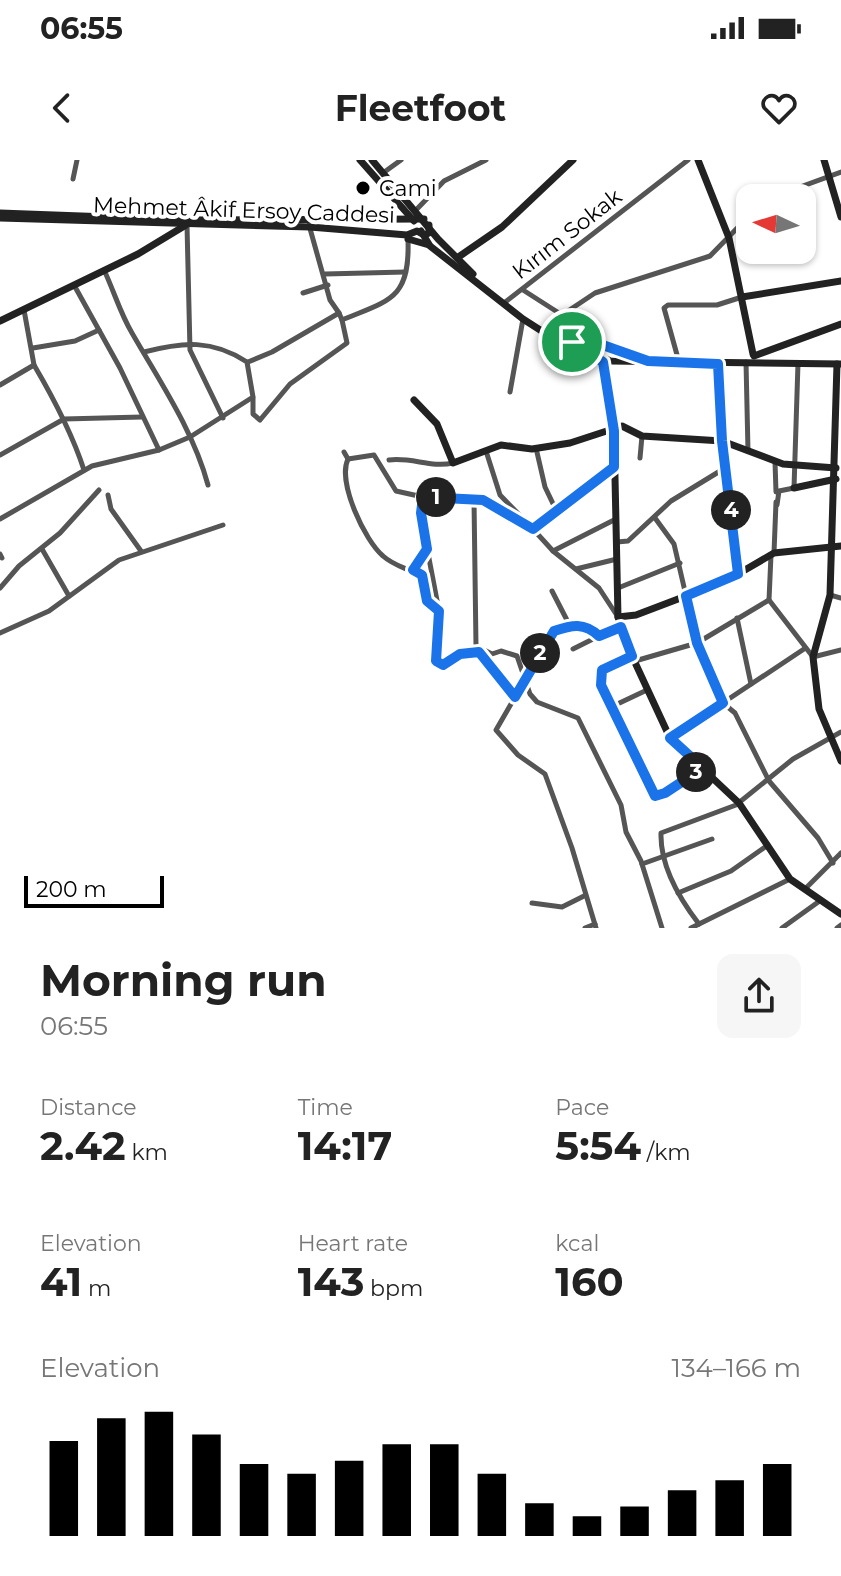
<!DOCTYPE html>
<meta charset="utf-8">
<style>
:root{--surface:#fff;--page:#f6f6f6;--text:#222;--muted:#767676;--accent:#000}
body{margin:0;font-family:Montserrat,sans-serif;background:var(--page);color:var(--text);height:100vh;display:flex;flex-direction:column;font-size:30px;white-space:nowrap}
*{box-sizing:border-box;margin:0}
p{font-size:26px;color:var(--muted)}
.icon{flex:none;width:44px;height:44px;fill:none;stroke:currentColor;stroke-width:2;stroke-linecap:round;stroke-linejoin:round}
.map{position:relative;height:768px;overflow:hidden}
.side{display:flex;flex-direction:column;background:var(--surface);flex:1}
.side>*{flex:none}
.needle{width:52px;rotate:274deg}
.controls{position:absolute;left:736px;top:24px;display:grid;gap:16px}
.controls a{display:grid;place-items:center;width:80px;height:80px;border-radius:16px;background:var(--surface);box-shadow:0 2px 6px #0004;font-size:40px}
.scale{position:absolute;left:24px;bottom:20px;width:140px;box-sizing:border-box;padding-left:8px;border:4px solid #000;border-top:0;font-size:22px;line-height:28px;white-space:nowrap;color:#000;-webkit-text-stroke:6px #fff;paint-order:stroke}
.pin{position:absolute;display:grid;place-items:center;width:68px;height:68px;color:#fff;margin:-34px;border:4px solid #fff;border-radius:50%;box-shadow:0 2px 8px #0007}
.km{position:absolute;width:40px;height:40px;margin:-20px;border-radius:50%;background:#222;color:#fff;font-size:22px;line-height:40px;text-align:center}
.round{display:grid;place-items:center;flex:none;width:84px;height:84px;border-radius:16px;background:var(--page)}
.overview{display:flex;align-items:center;justify-content:space-between;height:136px;padding:0 40px}
h1{font-size:44px;font-weight:700;line-height:60px}
.stats{display:grid;grid-template-columns:repeat(3,1fr);gap:12px;height:136px;padding:8px 40px}
.stats div{display:grid;align-content:center}
.stats b{font-size:40px;font-weight:700}
.stats small{font-size:22px;font-weight:400}
.stats p{font-size:22px}
.chart{height:224px;padding:16px 40px}
.chart p{display:flex;justify-content:space-between}
.chart svg{width:100%;height:144px;margin-top:8px;stroke:var(--accent);stroke-width:6}
.status{display:flex;justify-content:space-between;align-items:center;height:56px;padding:0 40px;background:var(--surface);direction:ltr}
.status svg{height:22px;fill:currentColor}
header{display:flex;justify-content:space-between;align-items:center;height:104px;padding:0 40px;background:var(--surface);font-size:36px;font-weight:700}
.map>svg:first-child{display:block}
</style>
<div class="status"><b>06:55</b><svg viewBox="0 0 49 12"><path d="M0 12V9h3v3zM5 12V6h3v6zM10 12V3h3v9zM15 12V0h3v12zM26 1h20v11H26zM47 4h2v5h-2z"/></svg></div>
<header><svg class="icon" aria-label="back" viewBox="0 0 24 24"><path d="M15 5l-7 7 7 7"/></svg>Fleetfoot<svg class="icon" aria-label="heart" viewBox="0 0 24 24"><path d="M12 20l-8-8c-3-5 5-10 8-4 3-6 11-1 8 4z"/></svg></header>
<div class="map">
<svg width="841" height="768" viewBox="0 0 841 768">
<rect width="100%" height="100%" fill="#fff"/>
<g fill="none" stroke-linecap="round" stroke-linejoin="round">
<!-- street -->
<g stroke="#555" stroke-width="5">
<polyline points="383,13 401,0"/>
<polyline points="73,19 77,0"/>
<polyline points="770,38 841,12"/>
<polyline points="416,50 444,21 486,0"/>
<polyline points="187,65 190,190 223,258"/>
<polyline points="309,65 330,140 339,153"/>
<path d="M 104,110 C 114,131 120,153 132,173 C 160,222 193,270 208,325"/>
<polyline points="325,114 405,112"/>
<polyline points="74,125 120,208 159,290"/>
<polyline points="523,130 562,155 595,133 710,96 750,55"/>
<polyline points="303,133 328,125"/>
<polyline points="504,143 688,0"/>
<polyline points="33,188 75,181 99,170"/>
<path d="M 248,202 L 272,192 L 339,153 L 342,160 C 390,140 410,139 408,80"/>
<polyline points="679,202 664,148 668,145 717,145 742,137"/>
<polyline points="746,202 748,291"/>
<polyline points="718,204 722,281 738,414"/>
<path d="M 34,205 C 54,239 72,273 84,310"/>
<polyline points="0,225 34,205 24,150"/>
<polyline points="510,232 523,159"/>
<polyline points="253,238 253,254 260,260 290,224 347,183 342,160"/>
<polyline points="536,288 545,327 557,352"/>
<polyline points="486,291 500,335 533,369 614,307"/>
<polyline points="344,292 348,299 374,295 396,331 423,337 483,340 497,345 533,369 553,391 599,428 616,454"/>
<polyline points="0,295 64,259 142,257"/>
<polyline points="640,298 642,276"/>
<path d="M 348,299 C 337,322 365,381 383,396 C 393,405 417,414 430,416"/>
<path d="M 389,300 C 412,297 431,308 453,303"/>
<polyline points="775,302 776,332"/>
<polyline points="108,335 111,349 141,391"/>
<path d="M 423,337 L 423,367 L 439,451 L 436,501 L 443,505 L 460,494 L 479,492 L 515,537 L 554,471 C 572,466 584,462 599,476 L 621,467"/>
<polyline points="474,340 476,486 492,494 501,491 517,496 530,534 537,542 578,558 621,645 626,672 641,701 662,768"/>
<polyline points="777,345 779,331 794,328 798,203"/>
<polyline points="655,358 674,384 697,483 723,543 735,553 769,621 818,678 833,703"/>
<path d="M 0,359 L 92,306 L 159,290 L 190,277 L 253,237 L 247,202 C 212,179 183,182 144,192"/>
<polyline points="617,382 628,381 671,341 725,308"/>
<polyline points="42,389 69,436"/>
<polyline points="553,391 614,360"/>
<polyline points="774,393 776,342"/>
<polyline points="0,394 2,398"/>
<polyline points="771,395 769,440 813,497 841,490"/>
<polyline points="576,409 617,399"/>
<polyline points="413,410 426,390"/>
<polyline points="422,415 427,441 439,451"/>
<polyline points="0,428 19,406 60,373 99,330"/>
<polyline points="618,428 680,403"/>
<polyline points="552,431 570,466"/>
<polyline points="830,435 841,438"/>
<polyline points="737,458 751,524"/>
<polyline points="0,473 49,451 119,400 223,365"/>
<polyline points="573,489 599,476"/>
<polyline points="635,501 697,483 769,440"/>
<polyline points="647,530 611,547 655,636 665,633 702,608"/>
<polyline points="515,537 496,570 518,595 545,614 572,688 596,768"/>
<polyline points="611,547 601,525 602,510 632,496"/>
<polyline points="670,578 804,489"/>
<polyline points="642,704 712,679"/>
<polyline points="805,729 841,693"/>
<polyline points="678,733 731,711 768,685"/>
<polyline points="532,743 562,747 584,736"/>
<path d="M 699,764 C 679,738 660,706 661,673 L 736,645 L 793,599 L 841,572"/>
<polyline points="585,768 595,764"/>
<polyline points="691,768 790,719"/>
<polyline points="782,768 821,740"/>
<polyline points="837,768 841,765"/>
</g>
<!-- secondary -->
<g stroke="#222" stroke-width="7">
<polyline points="360,0 414,61"/>
<polyline points="372,0 438,79 473,114"/>
<polyline points="698,0 729,78 753,194"/>
<polyline points="824,0 841,57"/>
<polyline points="0,53 190,60 424,59"/>
<polyline points="0,58 310,67 407,75 417,71 424,75 429,73 429,65"/>
<polyline points="421,71 430,86 523,159 551,177 597,183 648,201"/>
<polyline points="408,79 429,85"/>
<polyline points="457,98 502,67 573,0"/>
<polyline points="742,137 841,121"/>
<polyline points="0,161 138,94 186,65"/>
<polyline points="574,183 610,201 841,204"/>
<polyline points="604,185 602,199 614,271 618,457 632,496 670,578 739,643 790,719 841,754"/>
<polyline points="754,196 841,164"/>
<polyline points="837,204 830,435 813,497 819,549 841,601"/>
<polyline points="414,240 437,264 453,303 501,285 532,289 570,283 622,266 642,276 722,281 783,304 836,308"/>
<polyline points="794,328 836,319"/>
<polyline points="618,457 636,455 686,436 738,414 774,393 841,386"/>
</g>
</g>
<g fill="none" stroke-linecap="round" stroke-linejoin="round">
<defs>
<path id="route" d="M 572,182 L 597,183 L 648,201 L 718,204 L 722,281 L 738,414 L 686,436 L 697,483 L 723,543 L 670,578 L 703,608 L 665,633 L 655,636 L 601,525 L 602,510 L 632,496 L 621,467 L 599,476 C 584,462 572,465 554,471 L 515,537 L 479,492 L 460,494 L 443,505 L 436,501 L 439,451 L 427,441 L 422,415 L 413,410 L 427,389 L 421,353 L 423,337 L 483,340 L 533,369 L 614,307 L 614,271 L 603,202 Z"/>
</defs>
<!-- route casing -->
<use href="#route" stroke="#fff" stroke-width="16"/>
<!-- route -->
<use href="#route" stroke="#1a73e8" stroke-width="10"/>
</g>
<!-- markers -->
<circle fill="#000" stroke="#fff" stroke-width="3" cx="363" cy="28" r="8"/>
<g text-anchor="middle" dominant-baseline="central" stroke-width="8" stroke-linejoin="round" paint-order="stroke">
<!-- poi labels -->
<g font-size="22" fill="#000" stroke="#fff" text-anchor="start">
<text x="379" y="28">Cami</text>
</g>
<!-- street labels -->
<g font-size="22" fill="#000" stroke="#fff">
<text transform="translate(244 50) rotate(2)">Mehmet Âkif Ersoy Caddesi</text>
<text transform="translate(567 74) rotate(-38)">Kırım Sokak</text>
</g>
</g>
</svg>
<div class="controls">
<a><svg class="needle" viewBox="-14 -14 28 28"><path d="M0-13l5 13h-10z" fill="#e53935"/><path d="M0 13l5-13h-10z" fill="#767676"/></svg></a>
</div>
<div class="scale">200 m</div>
<div class="pin" style="left:572px;top:182px;background:#1e9e55"><svg class="icon" aria-label="arrive" viewBox="0 0 24 24"><path d="M6 21V4h12l-3 4 3 4H6"/></svg></div>
<b class="km" style="left:436px;top:337px">1</b>
<b class="km" style="left:540px;top:493px">2</b>
<b class="km" style="left:696px;top:612px">3</b>
<b class="km" style="left:731px;top:350px">4</b>
</div>
<section class="side">
<div class="overview"><div><h1>Morning run</h1><p>06:55</p></div><a class="round"><svg class="icon" aria-label="share" viewBox="0 0 24 24"><path d="M12 15V3M7 8l5-5 5 5M5 13v7h14v-7"/></svg></a></div>
<div class="stats">
<div><p>Distance</p><b>2.42<small> km</small></b></div>
<div><p>Time</p><b>14:17</b></div>
<div><p>Pace</p><b>5:54<small> /km</small></b></div>
</div>
<div class="stats">
<div><p>Elevation</p><b>41<small> m</small></b></div>
<div><p>Heart rate</p><b>143<small> bpm</small></b></div>
<div><p>kcal</p><b>160</b></div>
</div>
<div class="chart"><p><span>Elevation</span>134–166 m</p>
<svg viewBox="0 0 160 44" preserveAspectRatio="none"><path d="M5 44V15M15 44V8M25 44V6M35 44V13M45 44V22M55 44V25M65 44V21M75 44V16M85 44V16M95 44V25M105 44V34M115 44V38M125 44V35M135 44V30M145 44V27M155 44V22"/></svg>
</div>
</section>
